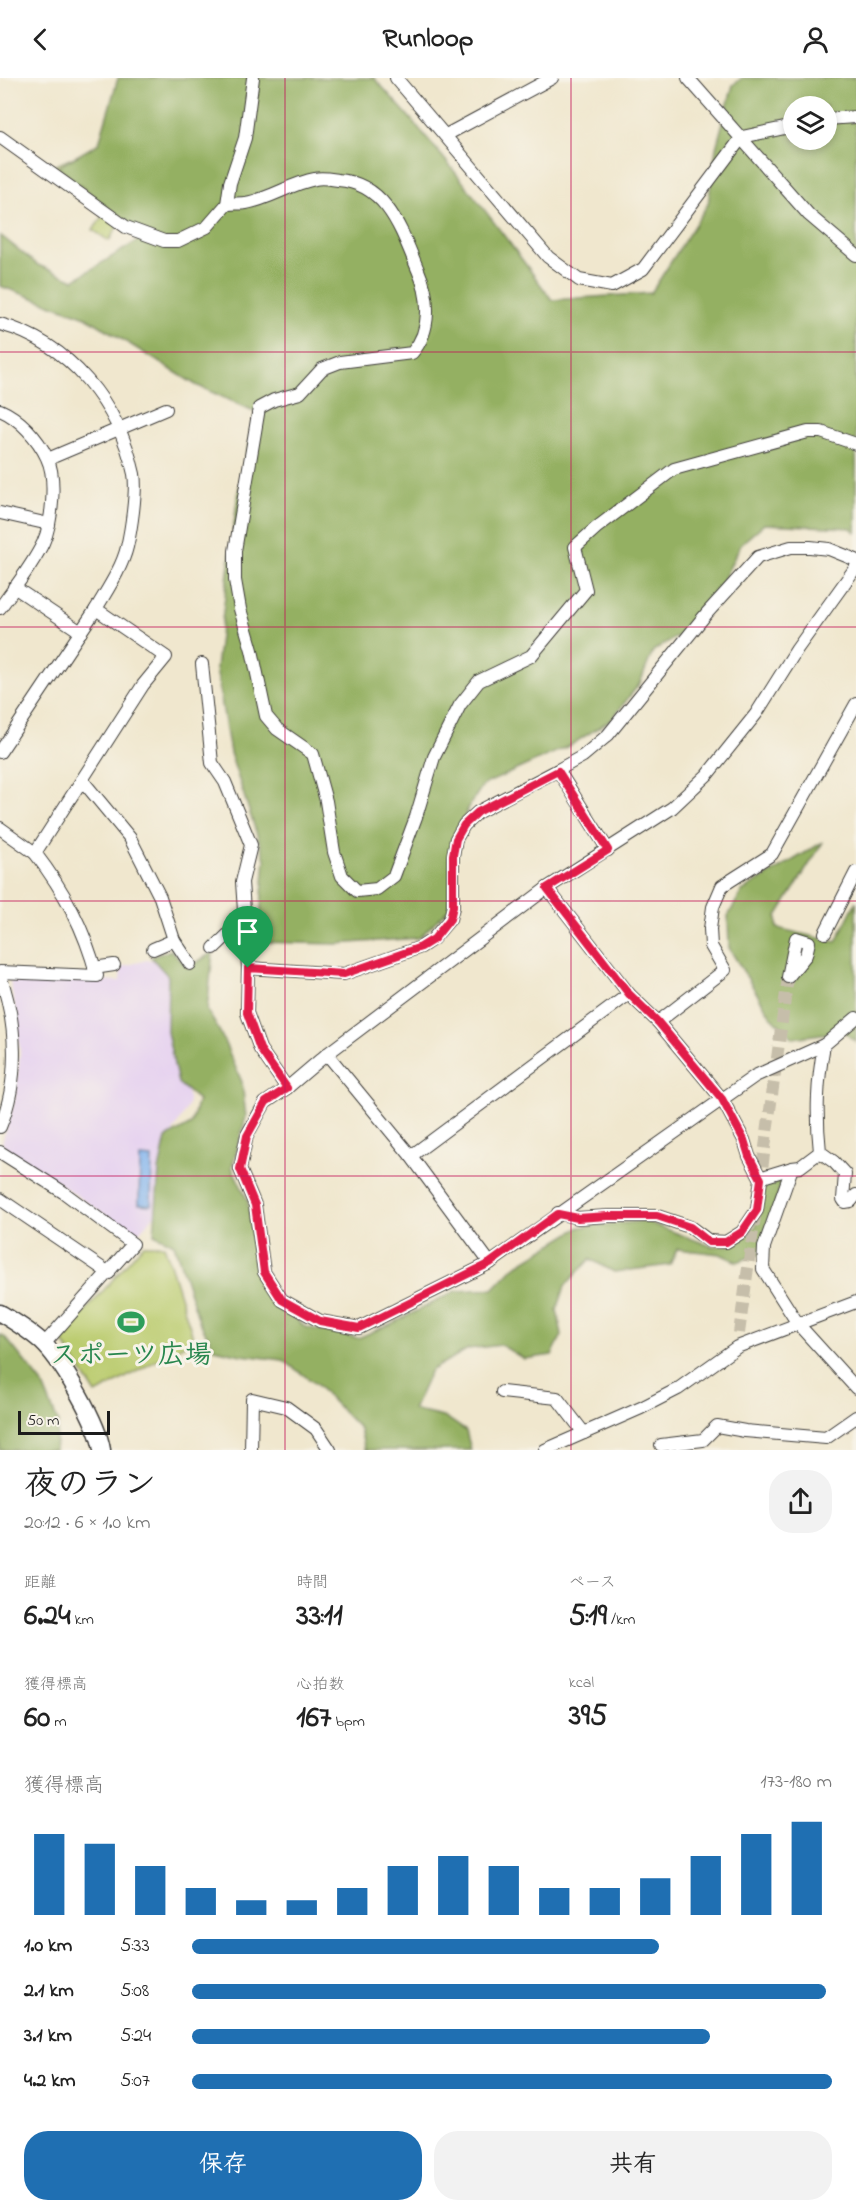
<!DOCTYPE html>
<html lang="ja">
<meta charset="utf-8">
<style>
:root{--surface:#fff;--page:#f2f2f2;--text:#222;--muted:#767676;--accent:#1f6fb2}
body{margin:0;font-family:"Indie Flower","Klee One",sans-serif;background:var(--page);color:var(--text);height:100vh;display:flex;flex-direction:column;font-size:22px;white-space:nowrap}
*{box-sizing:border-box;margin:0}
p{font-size:20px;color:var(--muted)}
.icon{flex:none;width:33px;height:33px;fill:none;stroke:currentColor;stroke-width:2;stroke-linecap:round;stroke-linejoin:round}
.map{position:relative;height:1372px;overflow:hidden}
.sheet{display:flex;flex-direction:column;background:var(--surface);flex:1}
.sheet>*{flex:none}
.controls{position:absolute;left:783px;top:18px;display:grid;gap:12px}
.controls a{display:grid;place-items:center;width:54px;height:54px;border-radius:50%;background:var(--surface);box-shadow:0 3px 9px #0003;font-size:30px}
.scale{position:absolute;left:18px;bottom:15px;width:92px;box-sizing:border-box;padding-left:6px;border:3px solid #1c1c1c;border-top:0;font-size:16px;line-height:21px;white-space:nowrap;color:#1c1c1c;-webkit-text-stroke:4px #f7f3e8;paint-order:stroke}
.pin{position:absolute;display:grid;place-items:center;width:51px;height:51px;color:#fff;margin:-62px -26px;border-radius:50% 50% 50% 0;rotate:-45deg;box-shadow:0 0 6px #0007}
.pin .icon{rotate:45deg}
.round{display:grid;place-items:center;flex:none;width:63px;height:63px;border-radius:24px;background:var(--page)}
.head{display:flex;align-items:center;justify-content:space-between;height:102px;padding:0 24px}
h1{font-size:33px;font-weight:800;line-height:45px}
.figures{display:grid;grid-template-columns:repeat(3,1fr);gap:9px;height:102px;padding:6px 24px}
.figures div{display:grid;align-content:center}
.figures b{font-size:30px;font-weight:800}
.figures small{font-size:16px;font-weight:400}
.figures p{font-size:16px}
.chart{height:168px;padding:12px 24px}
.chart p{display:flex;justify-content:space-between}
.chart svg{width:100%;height:108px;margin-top:6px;stroke:var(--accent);stroke-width:6}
.cta{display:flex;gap:12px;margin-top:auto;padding:12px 24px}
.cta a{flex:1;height:69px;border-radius:24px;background:var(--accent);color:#fff;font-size:24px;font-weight:800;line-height:69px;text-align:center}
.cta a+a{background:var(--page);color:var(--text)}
ul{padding:0 24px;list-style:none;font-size:20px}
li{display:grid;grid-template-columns:96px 72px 1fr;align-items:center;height:45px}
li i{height:15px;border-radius:8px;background:var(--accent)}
header{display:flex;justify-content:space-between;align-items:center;height:78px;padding:0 24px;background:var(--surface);font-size:27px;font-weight:800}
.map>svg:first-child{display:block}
</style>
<header><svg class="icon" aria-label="back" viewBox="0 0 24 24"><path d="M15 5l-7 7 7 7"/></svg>Runloop<svg class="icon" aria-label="person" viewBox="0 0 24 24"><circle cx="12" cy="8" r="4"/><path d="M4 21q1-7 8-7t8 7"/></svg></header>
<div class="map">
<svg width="856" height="1372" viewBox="0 0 856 1372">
<rect width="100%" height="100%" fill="#f7f3e8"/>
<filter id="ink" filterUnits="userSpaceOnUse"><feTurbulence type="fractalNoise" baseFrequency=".0167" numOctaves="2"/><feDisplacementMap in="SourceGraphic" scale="12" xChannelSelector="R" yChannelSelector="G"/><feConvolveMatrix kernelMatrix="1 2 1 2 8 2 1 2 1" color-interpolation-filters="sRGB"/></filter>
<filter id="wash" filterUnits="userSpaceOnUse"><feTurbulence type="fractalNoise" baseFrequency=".008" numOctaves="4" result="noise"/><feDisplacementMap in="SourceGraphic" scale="24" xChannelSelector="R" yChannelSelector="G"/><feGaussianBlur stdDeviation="1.35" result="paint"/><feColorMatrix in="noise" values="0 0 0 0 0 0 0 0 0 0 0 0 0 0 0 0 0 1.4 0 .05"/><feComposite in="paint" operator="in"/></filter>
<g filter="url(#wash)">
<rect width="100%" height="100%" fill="#f0e7ce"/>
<!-- built -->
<polygon fill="#e6d2f0" points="147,882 160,882 173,894 174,972 189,1021 188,1028 174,1052 164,1079 165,1126 136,1157 4,1069 2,1065 15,1021 20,975 16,932 10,905 14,901 120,903 121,889"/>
<!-- green -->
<g fill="#bbcc6f" stroke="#6c7446" stroke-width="1.5">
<polygon points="90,72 120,144 109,163 93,152 105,135 47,91"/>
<polygon points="143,1167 164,1167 194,1262 96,1316 61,1261"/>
</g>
<!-- forest -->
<g fill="#94b062" stroke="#58663f" stroke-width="1.5" fill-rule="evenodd">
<path d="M 118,0 L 374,0 C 439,69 496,146 552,222 L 651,215 L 708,126 L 716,70 L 733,7 L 742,0 L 856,0 L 856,455 L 851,450 L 764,446 L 741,466 L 719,511 L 693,549 L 653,573 L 640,605 L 612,641 L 571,667 L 483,707 L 469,728 L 455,763 L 449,830 L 419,860 L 336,866 L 258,864 L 265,781 L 230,675 L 216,590 L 238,415 L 256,334 L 196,307 L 86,239 L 0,208 L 0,157 L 38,187 L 74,202 L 144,159 L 58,89 L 99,65 ZM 794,28 L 826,28 L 826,62 L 794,62 Z"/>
<polygon points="823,764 777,838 777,850 836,864 856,823 856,964 843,953 793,960 770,937 729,870 728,838 742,813"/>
<polygon points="171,872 188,890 213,874 207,932 220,954 242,1004 246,1039 232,1089 248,1123 254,1184 270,1218 305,1249 358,1260 395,1244 456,1213 493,1211 514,1189 580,1149 645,1143 711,1168 733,1167 756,1148 764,1107 782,1102 762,1175 737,1184 720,1176 677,1171 670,1187 614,1194 590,1181 565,1208 557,1232 562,1257 552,1277 524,1281 501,1267 468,1271 431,1292 413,1332 447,1340 466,1353 471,1372 365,1372 360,1351 317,1307 283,1282 241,1277 215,1271 199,1243 174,1166 154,1156 159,1092 166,1060 191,1046 198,1022 178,1005 167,954 168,898 151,879"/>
<polygon points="0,1257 6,1260 42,1305 58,1344 55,1372 0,1372"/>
</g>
<!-- water -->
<polygon fill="#82b4ee" stroke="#4f6885" stroke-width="1.5" points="140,1079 152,1080 151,1127 139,1126"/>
</g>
<g filter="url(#ink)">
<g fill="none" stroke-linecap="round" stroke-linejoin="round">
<!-- street-tunnel -->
<g stroke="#c6beaa" stroke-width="12" stroke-dasharray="12 6" stroke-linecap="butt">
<polyline points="760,1106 788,899"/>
<polyline points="739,1255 756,1132"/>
</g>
<defs>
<g id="street">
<polyline points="396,0 548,179 579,202 612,208 643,191 742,59 794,48"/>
<polyline points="688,0 809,137 856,177"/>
<polyline points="826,41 856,39"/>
<polyline points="446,57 552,0"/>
<polyline points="0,59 126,149 164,163 178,163 207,149 227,126 230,105 245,60 253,0"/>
<path d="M 227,126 C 233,125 240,126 246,125 C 270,121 292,105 315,101 C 322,99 331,101 338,102 C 387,105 402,154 418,192 C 430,219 432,252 412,275 L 340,284 L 322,291 L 300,315 L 274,322 L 259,330 L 235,473 L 235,502 L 240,531 L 252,572 L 266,638 L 277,651 L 313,676 L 326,723 L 334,774 L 342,798 L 357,813 L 377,811 L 394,798 L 416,739 L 434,679 L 460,627 L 479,603 L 531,578 L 586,512 L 575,469 L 596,450 L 674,391 L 808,354 L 821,354 L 856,366"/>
<path d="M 0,246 C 70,265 119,327 134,396 C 137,413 131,452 127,469 C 122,490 107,512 96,531 L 0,674"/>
<path d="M 0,332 C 19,340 38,360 47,380 C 57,400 52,446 43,465 C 32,488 15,509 0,530"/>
<polyline points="48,381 166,331"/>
<polyline points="0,435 49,446"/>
<polyline points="14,509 81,554"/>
<polyline points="202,586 212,685 225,704 251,767 242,804 248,890"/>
<polyline points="558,692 608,772"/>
<polyline points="82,702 130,760 160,819 174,862 190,886"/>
<polyline points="0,750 35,775"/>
<polyline points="547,810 629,916 658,944 722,1021 744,1062 749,1078 761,1101 757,1132 742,1154 726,1164 709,1163 690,1149 657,1138 608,1138 578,1140 558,1135"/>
<polyline points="825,855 856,794"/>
<polygon points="796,860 809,864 806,877 788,899"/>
<polyline points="214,870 245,840"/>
<polyline points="153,871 174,862"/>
<polyline points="94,890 114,887"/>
<path d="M 0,894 L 97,898 C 84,850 65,814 35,775 L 143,607 L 166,579 L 96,531"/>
<path d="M 0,897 C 17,945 20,1001 0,1049"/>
<polyline points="658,944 725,892 711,868 710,851 713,829 722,808 772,776 856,626"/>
<path d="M 824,967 C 817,1005 816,1036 820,1074 L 800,1089 L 792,1090 L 764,1169 L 763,1191 L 798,1246 L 856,1310"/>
<polyline points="327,976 411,1078 490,1185 755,998 824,967 856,940"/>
<polyline points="287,1010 260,971 247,935 248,890 344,896 421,869 433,861 450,841 453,829 453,778 456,761 464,747 478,734 558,692 583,678 608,657 707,535 758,479 791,469 810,469 829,471 856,482"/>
<polyline points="0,1074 63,1114 133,1166 44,1266"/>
<polyline points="820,1074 834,1084 845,1096 843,1121 845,1124 851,1123 856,1117"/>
<polyline points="411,1078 629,916"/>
<polyline points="761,1101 766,1098 792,1090"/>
<polyline points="0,1121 109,1195"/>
<polyline points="490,1185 359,1250 320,1243 282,1222 264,1194 255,1127 240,1091 247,1057 265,1025 287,1010 327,976 547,810 672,730 707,697 756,636 797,571 856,489"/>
<polyline points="502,1314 557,1320 584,1355"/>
<polyline points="661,1367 703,1362 717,1348 745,1353 826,1360 856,1339"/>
<polyline points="251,1372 252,1321 286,1329 316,1351 330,1372"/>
<polyline points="545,1372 641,1330 678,1311 737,1269 856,1224"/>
</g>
<path id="secondary" d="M 0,1235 C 15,1244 32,1254 45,1267 C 64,1287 98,1345 102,1372"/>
</defs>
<!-- street casing -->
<use href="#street" stroke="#3c3a37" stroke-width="14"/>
<!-- secondary casing -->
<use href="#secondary" stroke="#3c3a37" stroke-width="19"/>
<!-- street -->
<use href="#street" stroke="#fff" stroke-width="12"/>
<!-- secondary -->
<use href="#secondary" stroke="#fff" stroke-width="16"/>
</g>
</g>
<g fill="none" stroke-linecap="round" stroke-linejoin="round" filter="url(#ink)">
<defs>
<polygon id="route" points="558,693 608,772 547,810 629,916 658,944 722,1021 744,1062 749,1078 761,1101 757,1132 742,1154 726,1164 709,1164 690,1149 657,1138 608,1138 578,1140 558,1136 490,1185 359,1250 320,1243 282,1222 264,1194 255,1127 240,1091 247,1058 266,1024 287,1010 260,971 247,935 248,890 344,896 421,869 434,861 450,841 453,828 453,777 456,761 464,747 478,734"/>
</defs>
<!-- route casing -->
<use href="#route" stroke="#fff" stroke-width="12"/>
<!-- route -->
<use href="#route" stroke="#e11d48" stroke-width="8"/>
</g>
<!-- grid -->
<path fill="none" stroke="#c2185b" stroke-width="1.5" stroke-opacity="0.55" d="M 285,0 L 285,1372M 571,0 L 571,1372M 0,274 L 856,274M 0,549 L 856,549M 0,823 L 856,823M 0,1098 L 856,1098"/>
<!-- icons -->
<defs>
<symbol id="stadium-bare" viewBox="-9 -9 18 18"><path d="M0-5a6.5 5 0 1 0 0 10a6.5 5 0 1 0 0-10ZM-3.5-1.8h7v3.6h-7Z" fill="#2e9e5b" stroke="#f7f3e8" stroke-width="2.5" paint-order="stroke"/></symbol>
</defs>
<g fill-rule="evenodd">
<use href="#stadium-bare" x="112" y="1225" width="38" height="38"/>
</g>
<g text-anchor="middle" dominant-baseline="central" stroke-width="6" stroke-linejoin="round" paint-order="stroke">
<!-- leisure labels -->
<g font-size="27" font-weight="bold" fill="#27864d" stroke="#f7f3e8">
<text x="131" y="1278">スポーツ広場</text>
</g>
</g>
</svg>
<div class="controls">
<a><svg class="icon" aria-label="layers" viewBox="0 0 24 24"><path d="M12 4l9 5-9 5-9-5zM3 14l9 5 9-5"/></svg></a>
</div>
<div class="scale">50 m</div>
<div class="pin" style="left:248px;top:890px;background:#1e9e55"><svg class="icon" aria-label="arrive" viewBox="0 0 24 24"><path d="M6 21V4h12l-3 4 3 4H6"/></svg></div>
</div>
<section class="sheet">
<div class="head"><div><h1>夜のラン</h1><p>20:12 · 6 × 1.0 km</p></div><a class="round"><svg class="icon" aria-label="share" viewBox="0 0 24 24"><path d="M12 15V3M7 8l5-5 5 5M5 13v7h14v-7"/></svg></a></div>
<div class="figures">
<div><p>距離</p><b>6.24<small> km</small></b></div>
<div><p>時間</p><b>33:11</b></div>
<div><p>ペース</p><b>5:19<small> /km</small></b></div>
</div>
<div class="figures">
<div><p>獲得標高</p><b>60<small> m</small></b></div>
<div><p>心拍数</p><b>167<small> bpm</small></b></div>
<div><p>kcal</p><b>395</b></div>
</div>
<div class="chart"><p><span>獲得標高</span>173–180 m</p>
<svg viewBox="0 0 160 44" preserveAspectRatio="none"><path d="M5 44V11M15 44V15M25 44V24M35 44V33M45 44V38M55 44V38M65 44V33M75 44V24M85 44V20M95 44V24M105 44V33M115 44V33M125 44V29M135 44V20M145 44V11M155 44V6"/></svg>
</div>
<ul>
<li><b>1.0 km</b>5:33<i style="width:73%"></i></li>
<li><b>2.1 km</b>5:08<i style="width:99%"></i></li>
<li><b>3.1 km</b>5:24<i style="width:81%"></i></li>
<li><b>4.2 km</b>5:07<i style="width:100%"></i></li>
</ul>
<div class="cta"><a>保存</a><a>共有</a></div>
</section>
